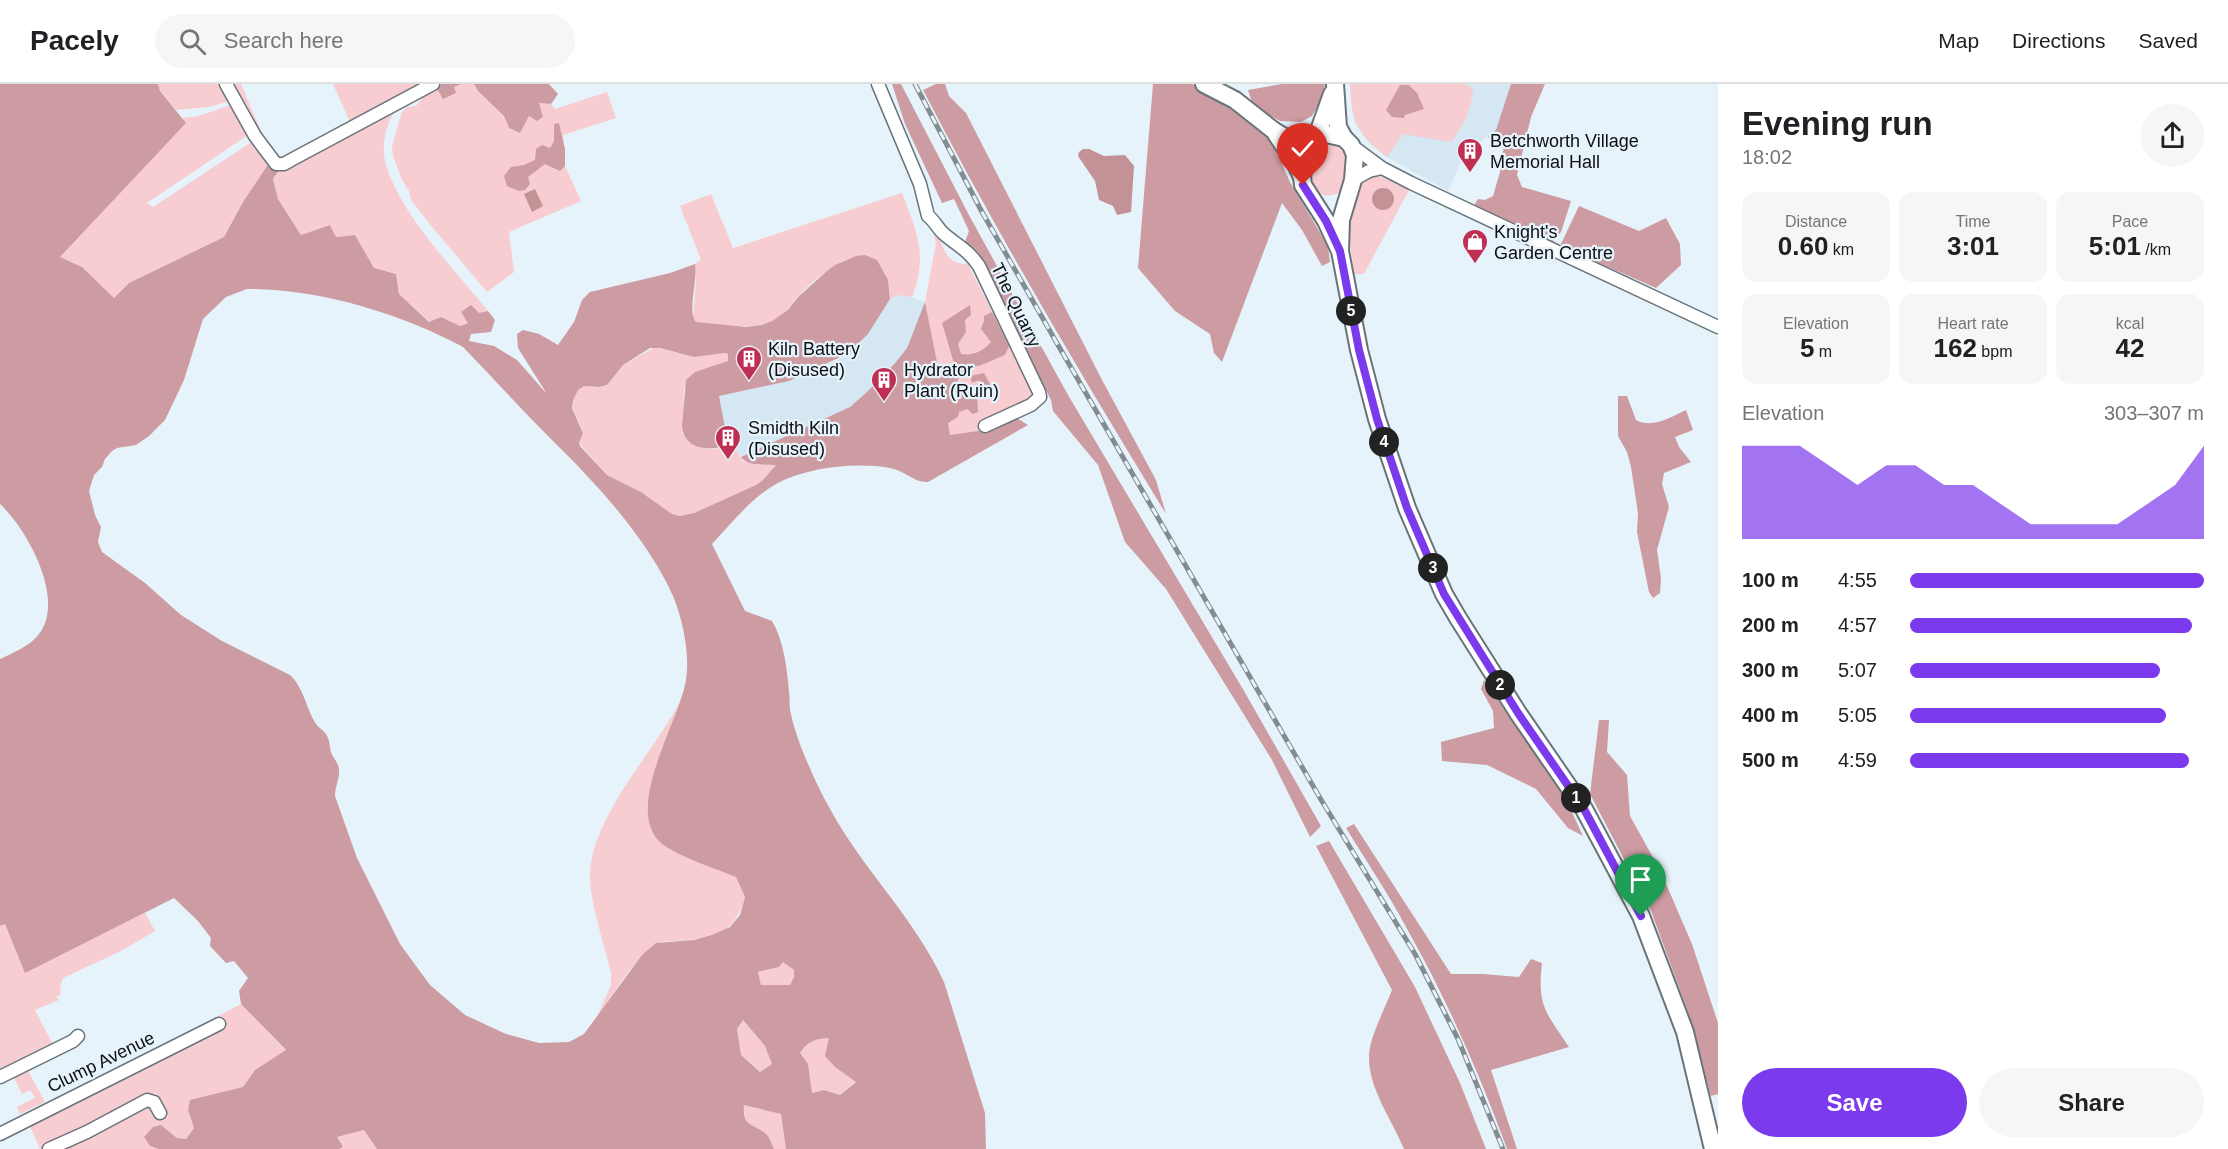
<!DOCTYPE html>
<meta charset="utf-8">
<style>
:root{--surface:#fff;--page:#f6f6f6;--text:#202124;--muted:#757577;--line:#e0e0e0;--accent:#7c3aed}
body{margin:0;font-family:Helvetica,sans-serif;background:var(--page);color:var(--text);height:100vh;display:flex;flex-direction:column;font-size:22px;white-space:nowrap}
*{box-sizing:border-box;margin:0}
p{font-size:20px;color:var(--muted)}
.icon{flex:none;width:33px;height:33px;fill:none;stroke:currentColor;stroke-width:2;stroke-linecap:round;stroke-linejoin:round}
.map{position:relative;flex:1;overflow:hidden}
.details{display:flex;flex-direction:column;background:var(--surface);width:510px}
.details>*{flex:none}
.pin{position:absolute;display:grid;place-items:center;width:51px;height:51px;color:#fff;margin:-62px -26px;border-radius:50% 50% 50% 0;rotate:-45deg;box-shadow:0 0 6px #0007}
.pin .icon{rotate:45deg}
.km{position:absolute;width:30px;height:30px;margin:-15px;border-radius:50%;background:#222;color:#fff;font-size:16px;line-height:30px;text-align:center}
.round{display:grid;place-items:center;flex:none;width:63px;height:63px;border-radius:32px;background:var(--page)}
.head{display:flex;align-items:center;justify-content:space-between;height:102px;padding:0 24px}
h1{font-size:33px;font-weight:700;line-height:45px}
.figures{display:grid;grid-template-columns:repeat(3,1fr);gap:9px;height:102px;padding:6px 24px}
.figures div{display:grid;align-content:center;border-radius:15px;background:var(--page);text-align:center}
.figures b{font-size:26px;font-weight:700}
.figures small{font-size:16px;font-weight:400}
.figures p{font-size:16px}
.chart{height:168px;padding:12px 24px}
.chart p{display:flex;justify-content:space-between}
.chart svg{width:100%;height:108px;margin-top:6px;fill:var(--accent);opacity:.7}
.cta{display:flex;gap:12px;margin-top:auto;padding:12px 24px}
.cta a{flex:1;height:69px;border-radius:36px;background:var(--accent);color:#fff;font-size:24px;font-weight:700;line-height:69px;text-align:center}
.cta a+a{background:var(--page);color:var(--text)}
ul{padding:0 24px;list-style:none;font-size:20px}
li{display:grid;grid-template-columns:96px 72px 1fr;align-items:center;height:45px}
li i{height:15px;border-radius:8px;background:var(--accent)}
header{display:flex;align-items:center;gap:36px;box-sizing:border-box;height:84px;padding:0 30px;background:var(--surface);border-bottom:2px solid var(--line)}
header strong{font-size:28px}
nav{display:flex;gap:33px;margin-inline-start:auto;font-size:21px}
.search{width:420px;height:54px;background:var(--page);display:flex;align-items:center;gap:15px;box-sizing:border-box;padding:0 21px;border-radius:33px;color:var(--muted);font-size:22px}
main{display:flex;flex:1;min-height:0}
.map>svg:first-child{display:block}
</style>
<header>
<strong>Pacely</strong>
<div class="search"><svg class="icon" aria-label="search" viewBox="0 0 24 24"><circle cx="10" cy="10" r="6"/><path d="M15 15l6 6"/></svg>Search here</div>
<nav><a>Map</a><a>Directions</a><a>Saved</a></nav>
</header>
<main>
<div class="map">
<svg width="1718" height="1065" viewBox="0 0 1718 1065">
<rect width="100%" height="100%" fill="#e7f3fa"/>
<!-- built -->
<g fill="#d4e7f3">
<polygon points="1350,0 1511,0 1496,46 1465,69 1448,107 1387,73 1369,59 1354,38"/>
<polygon points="898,211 905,211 925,218 907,264 896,278 867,308 850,323 741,373 726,349 718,312 789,297 841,274 861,259 890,215"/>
</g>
<!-- green -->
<g fill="#f7cdd1">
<polygon points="158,0 222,0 230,17 209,23 176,26 160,7"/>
<polygon points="230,0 241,0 266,59"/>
<polygon points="333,0 422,0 350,38"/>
<path d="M 461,0 L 474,0 L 478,7 L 504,32 L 509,44 L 520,49 L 529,31 L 539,19 L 551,20 L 555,25 L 607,8 L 616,34 L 563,51 L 565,82 L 581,117 L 509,148 L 514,188 L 487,208 L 433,144 L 411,116 L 409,107 L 402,96 L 393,72 L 392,62 L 402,28 L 407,23 L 416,22 C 421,16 427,7 435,4 C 443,1 453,3 461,0 Z"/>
<path d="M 1350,0 L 1465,0 L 1473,4 C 1472,25 1464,41 1451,58 L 1403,50 L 1387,73 C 1357,50 1351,37 1350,0 Z"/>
<polygon points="230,21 232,26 238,26 251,49 147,119 153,123 253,57 269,79 243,118 224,153 129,199 114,215 82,183 60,173 185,39 182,34 199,32"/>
<path d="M 388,27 L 394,28 C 385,44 381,63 386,81 C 401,131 455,186 488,227 C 476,230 471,238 460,242 L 441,233 L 430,238 L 399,210 L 396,190 L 374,184 L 355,151 L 336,153 L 330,141 L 301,151 L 278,115 L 273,95 L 279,86 Z"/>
<path d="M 1325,55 L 1334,56 L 1348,68 L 1349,83 L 1341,108 C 1327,114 1320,113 1309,102 C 1308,85 1310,66 1325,55 Z"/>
<polygon points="1374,92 1382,93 1409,106 1364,190 1354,190 1349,151 1349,134 1358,106 1363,98"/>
<path d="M 902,109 C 917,147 928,173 912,213 L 898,211 L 890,215 L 890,207 L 847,175 C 829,184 813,197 799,211 C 793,218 789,227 781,232 C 764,244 743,243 723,242 C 713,241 700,243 693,235 L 696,195 L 695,180 L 701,176 L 680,122 L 711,110 L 733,164 Z"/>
<path d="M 933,145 C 946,161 942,180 968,180 L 1035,313 L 985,346 L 950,352 L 925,218 L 936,159 Z"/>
<path d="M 655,263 L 694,273 L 725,269 L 728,270 L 728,277 L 720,280 L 684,303 L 683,349 C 695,369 714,366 733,361 L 743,377 L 761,381 L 776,381 L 763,396 L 756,401 L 694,429 L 680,432 L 672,430 L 641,408 L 607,391 L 579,359 L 583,349 C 578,330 561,317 583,302 L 599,303 L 607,301 L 623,281 Z"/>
<path d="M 681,616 L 657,681 L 649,712 L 669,765 L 736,793 L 745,813 C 734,851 714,854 678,857 C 670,857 661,857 655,861 C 635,873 611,914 597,933 L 611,901 L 611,889 C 605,862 589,816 590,790 C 592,732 654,668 681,616 Z"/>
<polygon points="145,829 155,847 121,867 63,894 60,902 61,910 56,913 59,916 35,926 52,959 0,985 0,842 5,840 25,888"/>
<polygon points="783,877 794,886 794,893 790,901 761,901 758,888 778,883"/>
<polygon points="241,920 286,967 255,986 243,1003 190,1017 188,1026 194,1044 186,1055 177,1054 161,1041 150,1062 159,1065 58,1065 149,1021 157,1033 166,1030 156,1009 40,1065 28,1038 222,943 218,932"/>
<polygon points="743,936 765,962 773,980 761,988 741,971 737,945"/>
<path d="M 830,954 L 835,983 L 856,997 L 840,1011 L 824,1006 L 812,1009 L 800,969 C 808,957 815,955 830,954 Z"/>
<polygon points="27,985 45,1018 20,1030 17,1023 35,1014 30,1006 22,1010 14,994 17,990"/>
<path d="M 744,1021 L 782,1030 L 786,1065 L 774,1065 C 772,1061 770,1054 767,1051 C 754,1039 744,1047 744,1021 Z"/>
<polygon points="364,1046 377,1065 339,1065 342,1063 337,1053"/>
</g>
<!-- forest -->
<g fill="#cd9ca2" fill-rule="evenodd">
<path d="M 0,0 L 158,0 L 160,7 L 186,39 L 60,173 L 82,183 L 114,214 L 129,199 L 224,153 L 243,118 L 269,79 L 274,87 L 279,86 L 273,95 L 278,115 L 301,151 L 330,141 L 336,153 L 355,151 L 374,184 L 396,190 L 399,210 L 429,238 L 441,233 L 460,242 L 468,239 L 461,228 L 471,221 L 479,229 L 488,227 L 495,236 L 491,248 L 471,250 L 469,257 L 494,262 L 517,276 L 547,310 L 518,264 L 517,250 L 523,246 L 539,250 L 558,261 L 574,238 L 582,216 L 590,208 L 670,189 L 695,180 C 698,195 687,228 696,238 L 746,243 L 761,241 L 772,237 L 788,226 L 799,212 L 827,187 L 835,181 L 856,172 L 865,171 L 877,176 L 888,196 L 890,215 L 868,250 L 849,269 L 789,297 L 719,312 L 726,349 L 733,361 C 713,366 685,369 682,342 L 686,296 L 695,288 L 728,277 L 728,270 L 725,269 L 694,273 L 660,264 L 650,264 L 623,281 L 607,301 L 599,303 L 584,302 L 578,306 L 573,316 L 572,324 L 583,349 L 579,359 L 580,362 L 607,391 L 641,408 L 672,430 L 680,432 L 694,429 L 756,401 L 763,396 L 776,381 C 765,380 748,383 741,373 L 850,323 L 867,308 L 896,278 L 907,264 L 925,218 L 939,288 L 956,286 L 942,239 L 970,221 L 971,231 L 965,236 L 966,248 L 958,260 L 961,270 C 974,272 983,267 991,258 L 981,245 L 984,237 L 984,232 L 992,228 L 1009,262 L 1005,271 L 979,282 L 969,282 L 959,292 L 956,303 L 961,308 L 973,305 L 977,311 L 978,328 L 973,330 L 967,325 L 959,328 L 958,333 L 948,339 L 950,351 L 985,346 L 1015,333 L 1028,341 L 928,398 C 914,399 904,386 890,384 C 855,378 808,383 776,400 C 751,414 731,440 712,460 L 745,527 L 772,537 C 784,557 787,585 789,608 C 790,615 789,623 791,630 C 796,656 816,700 829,723 C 862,785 915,834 944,898 L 985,1029 L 986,1065 L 786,1065 L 781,1030 L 744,1021 C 742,1045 755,1039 767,1051 C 770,1054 772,1061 774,1065 L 377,1065 L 364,1046 L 337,1053 L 343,1063 L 339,1065 L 159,1065 L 150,1062 L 144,1053 L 153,1043 L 161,1041 L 177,1054 L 186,1055 L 194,1044 L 188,1026 L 190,1016 L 243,1003 L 255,986 L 286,966 L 241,920 L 239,907 L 248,894 L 234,877 L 226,879 L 210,862 L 211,854 L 198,837 L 174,814 L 25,889 L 5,840 L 0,842 L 0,575 C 13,569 30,562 39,550 C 66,515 27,445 0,420 ZM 247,205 C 317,204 402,230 463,263 C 493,294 521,325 551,355 C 596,399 647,454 673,512 C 683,536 690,570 686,596 C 679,638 626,719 658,756 C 670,770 717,785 736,793 L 745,813 L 740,831 L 730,843 L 712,851 L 694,856 L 656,859 L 642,871 L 584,950 L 569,958 L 539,959 L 506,950 L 465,931 L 430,901 L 400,860 L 357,774 L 335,712 C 335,703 340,693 339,685 C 338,678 333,674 331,668 C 329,662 330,656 326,650 C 323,646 319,644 316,640 C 306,624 304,604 290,591 L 222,557 L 181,531 L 145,499 L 102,468 L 98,458 L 101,443 L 95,431 L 89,407 L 94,391 L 102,383 L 105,375 L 112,367 L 117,364 L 136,361 L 149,352 L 165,336 L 184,296 L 203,235 L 226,213 ZM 783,878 L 794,886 L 794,893 L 790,901 L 761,901 L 758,888 L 779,883 ZM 743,936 L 765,962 L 772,980 L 760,988 L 741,971 L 737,945 ZM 829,954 L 825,972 L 835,983 L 856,998 L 840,1011 L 824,1006 L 812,1009 L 808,980 L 800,969 C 808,957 815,955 829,954 Z"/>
<polygon points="442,0 461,0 454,3 456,9 443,15 436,3"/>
<polygon points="474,0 549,0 558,10 551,20 539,19 543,33 537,37 529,32 520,49 509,44 504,32 478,7"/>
<polygon points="892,0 901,0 970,133 1068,311 1244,607 1321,742 1310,753 1272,676 1166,505 1125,458 1098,381 1053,327 1051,316 980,179 965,158 969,147 954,115 942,119 905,40"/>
<path d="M 936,0 L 945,0 L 949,12 L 966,29 L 1101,294 L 1156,396 L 1166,430 C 1081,291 998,151 923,6 Z"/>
<polygon points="1153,0 1192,0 1237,25 1258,40 1273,61 1290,98 1328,162 1330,178 1322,182 1302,146 1282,119 1222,278 1214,269 1210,250 1175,227 1138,184"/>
<polygon points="1282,0 1325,0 1322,15 1312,32 1301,38 1280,37 1253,22 1248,6"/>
<polygon points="1511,0 1545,0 1531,33 1517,91 1522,103 1571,117 1561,148 1551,159 1472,125 1478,115 1485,116 1493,112 1500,88 1500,76 1504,64 1488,53 1496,46"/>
<polygon points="1400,1 1409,1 1417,9 1424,25 1405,31 1404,34 1392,33 1386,26"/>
<polygon points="559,39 565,65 565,82 560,87 545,80 528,93 530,100 525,106 519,107 507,102 504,92 511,83 524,81 535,76 536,65 542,61 550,64 554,57 554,40"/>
<polygon points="1579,122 1639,147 1666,134 1680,160 1681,181 1656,204 1560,162"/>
<polygon points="984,289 992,304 999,307 999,312 996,315 988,311 979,296 972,299 970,292"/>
<path d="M 1618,312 L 1627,312 L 1636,336 C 1652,345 1671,333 1686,326 L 1693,346 L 1675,353 L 1679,363 L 1691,378 L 1664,389 L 1662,400 L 1669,423 L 1657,466 L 1661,494 L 1660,509 L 1653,514 L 1649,508 L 1637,448 L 1638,429 L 1631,383 L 1627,368 L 1618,352 Z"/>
<polygon points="1484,596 1565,713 1583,752 1568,744 1536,705 1487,681 1442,677 1441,658 1494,644 1493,627 1481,605"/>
<polygon points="1599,636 1609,636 1607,668 1627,691 1630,732 1660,786 1692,860 1718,939 1718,1010 1711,1012 1688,928 1651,827 1590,710"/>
<path d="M 1354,740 L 1451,890 L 1483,890 L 1519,893 L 1531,875 L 1542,879 C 1537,923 1546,928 1569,963 L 1491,986 L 1517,1065 L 1507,1065 C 1479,988 1446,914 1406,843 C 1388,809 1366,777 1346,744 Z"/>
<path d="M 1329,757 L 1415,903 L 1460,999 L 1486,1065 L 1404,1065 C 1391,1033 1361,995 1371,959 C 1376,941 1385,924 1392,906 L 1316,762 Z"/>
</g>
<!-- water -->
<g fill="#c29297">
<polygon points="1083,65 1089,65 1104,72 1125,71 1134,82 1131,128 1117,131 1113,122 1099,116 1095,97 1078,72 1079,68"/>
<circle cx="1383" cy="115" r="11"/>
<polygon points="535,105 543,122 532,128 524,110"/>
</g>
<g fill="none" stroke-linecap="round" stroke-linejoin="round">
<defs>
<g id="minor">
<polyline points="226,0 255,52 276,80 284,80 291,76 433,0"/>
<path d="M 878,0 L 920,100 L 928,132 C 935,137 937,144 944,150 C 958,162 967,165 979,182 L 1039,308 L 1040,313 L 1031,321 L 985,342"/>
<polyline points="1351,61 1382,84 1411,99 1718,243"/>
<polyline points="1353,96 1369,87 1382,84"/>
<polyline points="0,993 73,957 78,952"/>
<polyline points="0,1050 219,940"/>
<polyline points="49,1065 87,1048 147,1016 154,1018 160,1029"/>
</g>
<g id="major">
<polyline points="1204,0 1235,16 1273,46 1289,56 1300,58 1313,56"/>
<polyline points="1335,0 1338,43 1344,54"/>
<polyline points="1276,50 1295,78 1302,93"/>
<polyline points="1317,52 1332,10"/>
<polyline points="1340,167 1326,137 1303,101 1302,93 1306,69 1313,56 1317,52 1326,50 1344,54 1351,61 1355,71 1353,96 1341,136 1340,167 1359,266 1377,335 1407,424 1444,510 1458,534 1518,629 1584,725 1641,832 1685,948 1713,1065"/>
</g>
</defs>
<!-- minor casing -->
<use href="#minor" stroke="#69747a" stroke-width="15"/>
<!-- major casing -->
<use href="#major" stroke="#69747a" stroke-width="20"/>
<!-- minor -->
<use href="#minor" stroke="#fff" stroke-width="12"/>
<!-- major -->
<use href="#major" stroke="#fff" stroke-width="16"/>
<defs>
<polyline id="rail" points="915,0 982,128 1058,261 1320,714 1415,870 1458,955 1503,1065"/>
</defs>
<!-- rail casing -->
<use href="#rail" stroke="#838c90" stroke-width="5"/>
<!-- rail -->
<use href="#rail" stroke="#e7f3fa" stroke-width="3" stroke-dasharray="9" stroke-linecap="butt"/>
</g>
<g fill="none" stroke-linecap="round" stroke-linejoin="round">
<defs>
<polyline id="route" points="1303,101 1326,137 1340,167 1359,266 1377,335 1407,424 1444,510 1518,629 1584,725 1641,832"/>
</defs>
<!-- route casing -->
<use href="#route" stroke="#fff" stroke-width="12"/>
<!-- route -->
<use href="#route" stroke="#7c3aed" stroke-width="8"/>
</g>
<!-- icons -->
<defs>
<symbol id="building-pin" viewBox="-11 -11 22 30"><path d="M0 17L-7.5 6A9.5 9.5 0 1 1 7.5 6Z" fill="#bf2f54" stroke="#e7f3fa"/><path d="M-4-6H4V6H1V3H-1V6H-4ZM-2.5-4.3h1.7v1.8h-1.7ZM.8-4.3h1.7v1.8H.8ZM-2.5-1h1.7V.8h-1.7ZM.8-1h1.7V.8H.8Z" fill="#fff"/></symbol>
<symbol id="shop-pin" viewBox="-11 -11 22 30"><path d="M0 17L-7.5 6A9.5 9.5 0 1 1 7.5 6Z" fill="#bf2f54" stroke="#e7f3fa"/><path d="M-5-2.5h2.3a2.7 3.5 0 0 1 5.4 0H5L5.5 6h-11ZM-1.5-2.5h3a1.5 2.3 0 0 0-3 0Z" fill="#fff"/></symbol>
</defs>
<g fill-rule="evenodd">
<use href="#building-pin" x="1455" y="52" width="30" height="40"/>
<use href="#shop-pin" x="1460" y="143" width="30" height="40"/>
<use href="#building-pin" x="734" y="260" width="30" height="40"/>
<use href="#building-pin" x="869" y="281" width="30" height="40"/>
<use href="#building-pin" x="713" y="339" width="30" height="40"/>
</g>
<g text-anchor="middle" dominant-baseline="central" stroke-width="4.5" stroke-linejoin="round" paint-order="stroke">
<!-- poi labels -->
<g font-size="18" fill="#0c1012" stroke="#e7f3fa" text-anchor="start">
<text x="1490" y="57">Betchworth Village<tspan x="1490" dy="21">Memorial Hall</tspan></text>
<text x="1494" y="148">Knight's<tspan x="1494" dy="21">Garden Centre</tspan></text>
<text x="768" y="265">Kiln Battery<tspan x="768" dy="21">(Disused)</tspan></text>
<text x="904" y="286">Hydrator<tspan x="904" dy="21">Plant (Ruin)</tspan></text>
<text x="748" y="344">Smidth Kiln<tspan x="748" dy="21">(Disused)</tspan></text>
</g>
<!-- street labels -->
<g font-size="18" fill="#0c1012" stroke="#e7f3fa">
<text transform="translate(1016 221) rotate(64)">The Quarry</text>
<text transform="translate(101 978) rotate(-26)">Clump Avenue</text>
</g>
</g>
</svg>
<div class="pin" style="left:1641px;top:832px;background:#1e9e55"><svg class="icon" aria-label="arrive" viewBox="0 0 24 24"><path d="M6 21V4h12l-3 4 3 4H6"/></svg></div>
<div class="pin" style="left:1303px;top:101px;background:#d93025"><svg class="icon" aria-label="check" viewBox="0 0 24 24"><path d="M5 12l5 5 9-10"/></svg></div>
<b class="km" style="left:1576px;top:714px">1</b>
<b class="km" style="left:1500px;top:601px">2</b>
<b class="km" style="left:1433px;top:484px">3</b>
<b class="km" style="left:1384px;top:358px">4</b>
<b class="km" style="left:1351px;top:227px">5</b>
</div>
<section class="details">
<div class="head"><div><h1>Evening run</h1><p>18:02</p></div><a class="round"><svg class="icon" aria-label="share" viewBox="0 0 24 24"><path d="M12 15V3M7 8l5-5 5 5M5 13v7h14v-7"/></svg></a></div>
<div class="figures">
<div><p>Distance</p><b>0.60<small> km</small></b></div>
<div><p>Time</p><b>3:01</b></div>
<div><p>Pace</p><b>5:01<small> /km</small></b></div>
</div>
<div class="figures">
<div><p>Elevation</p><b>5<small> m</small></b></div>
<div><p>Heart rate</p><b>162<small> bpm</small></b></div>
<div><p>kcal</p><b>42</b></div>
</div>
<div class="chart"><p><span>Elevation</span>303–307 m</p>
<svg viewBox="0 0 160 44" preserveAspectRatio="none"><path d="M0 44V6L10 6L20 6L30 14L40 22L50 14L60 14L70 22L80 22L90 30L100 38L110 38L120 38L130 38L140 30L150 22L160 6V44z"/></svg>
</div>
<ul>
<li><b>100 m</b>4:55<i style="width:100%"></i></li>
<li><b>200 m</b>4:57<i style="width:96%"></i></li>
<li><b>300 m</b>5:07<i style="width:85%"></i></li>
<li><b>400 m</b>5:05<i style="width:87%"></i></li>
<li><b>500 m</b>4:59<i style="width:95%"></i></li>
</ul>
<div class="cta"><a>Save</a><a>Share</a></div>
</section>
</main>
